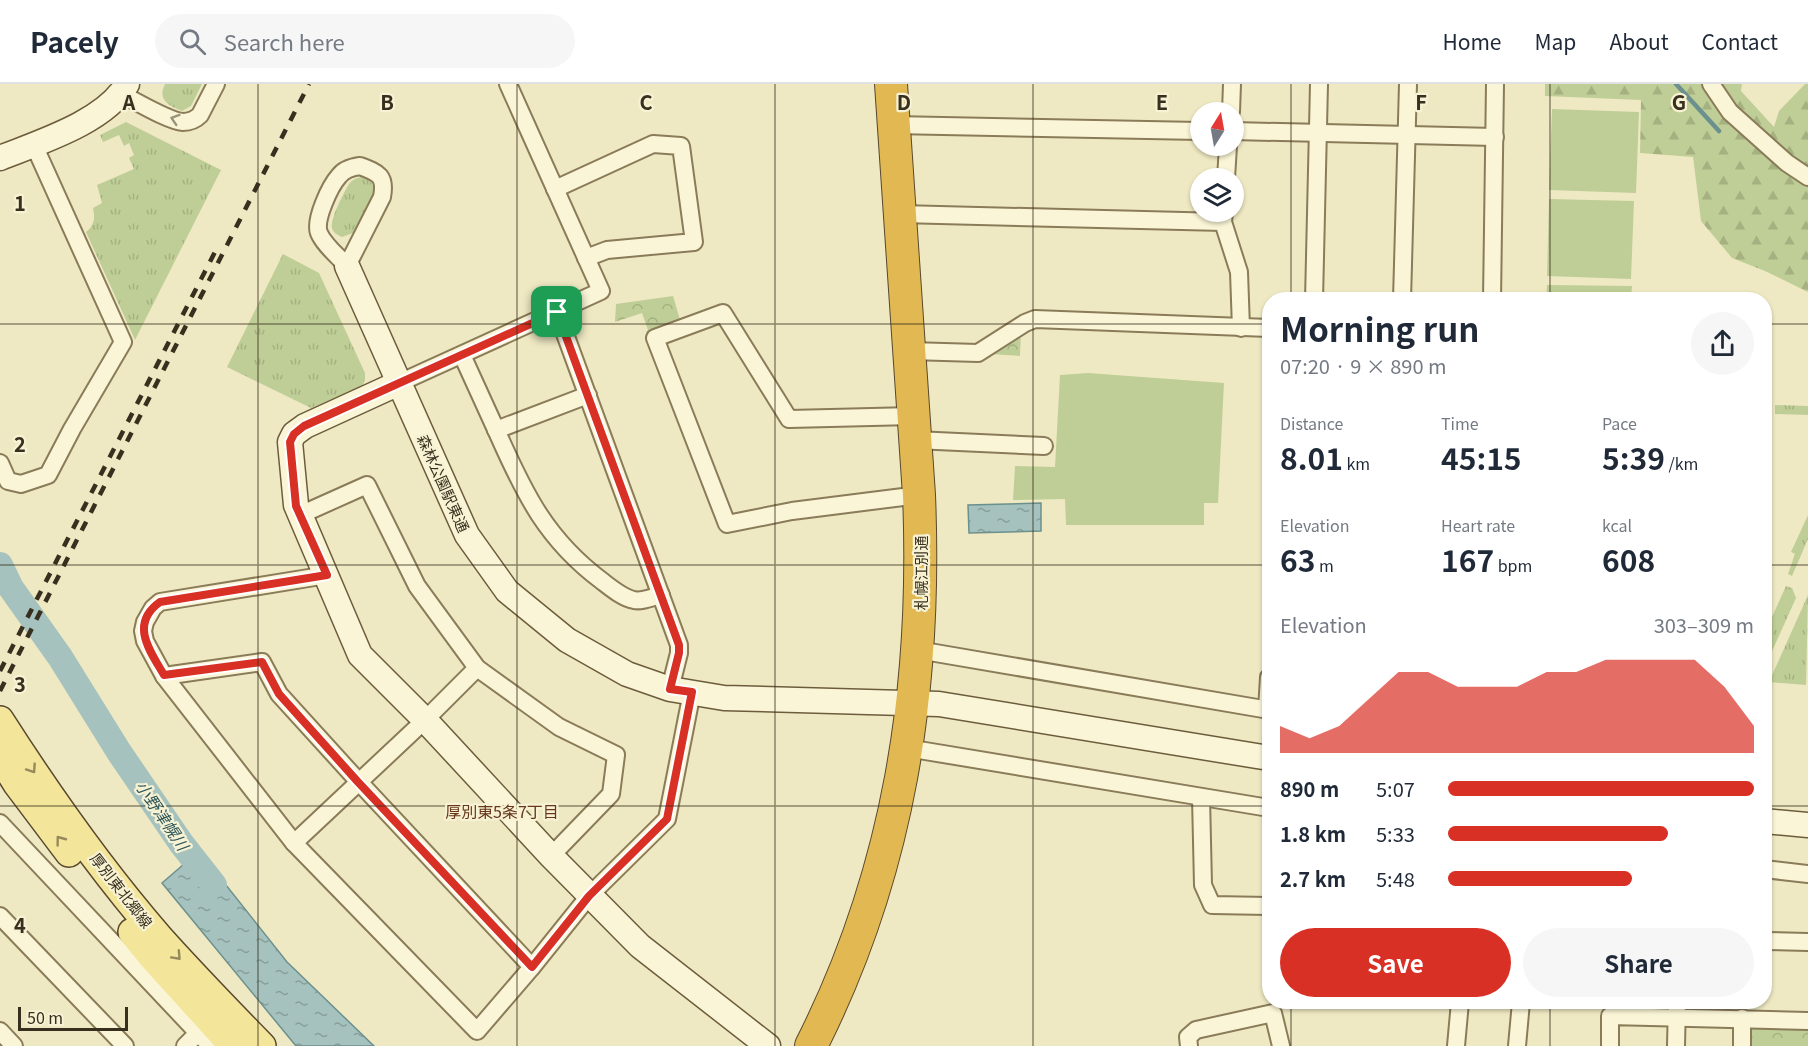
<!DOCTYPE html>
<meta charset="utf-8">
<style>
:root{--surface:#fff;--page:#f6f6f7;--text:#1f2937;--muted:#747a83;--line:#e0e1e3;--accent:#d93025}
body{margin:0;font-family:Georgia,"Noto Sans JP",serif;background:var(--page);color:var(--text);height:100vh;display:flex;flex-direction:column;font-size:22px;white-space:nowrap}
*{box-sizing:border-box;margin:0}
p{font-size:20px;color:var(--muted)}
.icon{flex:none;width:33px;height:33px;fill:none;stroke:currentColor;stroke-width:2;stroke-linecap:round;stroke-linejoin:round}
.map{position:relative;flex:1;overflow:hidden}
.drawer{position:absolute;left:1262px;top:208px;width:510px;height:717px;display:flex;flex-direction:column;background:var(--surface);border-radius:24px;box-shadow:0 2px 4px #0004}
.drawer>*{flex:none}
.needle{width:39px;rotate:11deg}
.tools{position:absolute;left:1190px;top:18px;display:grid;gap:12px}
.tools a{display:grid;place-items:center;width:54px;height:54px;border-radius:50%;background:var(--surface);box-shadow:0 2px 4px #0004;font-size:30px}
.scale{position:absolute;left:18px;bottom:15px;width:110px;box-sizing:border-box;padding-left:6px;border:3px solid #392f1e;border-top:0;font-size:16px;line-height:21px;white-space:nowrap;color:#392f1e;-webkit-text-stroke:4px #f6f2d3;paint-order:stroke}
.pin{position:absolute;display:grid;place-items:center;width:51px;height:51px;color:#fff;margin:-26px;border-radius:12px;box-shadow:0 3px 9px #0006}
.round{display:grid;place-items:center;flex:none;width:63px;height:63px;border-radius:32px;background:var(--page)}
.head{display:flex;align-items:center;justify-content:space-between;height:102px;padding:0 18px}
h1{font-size:33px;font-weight:700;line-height:45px}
.stats{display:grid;grid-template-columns:repeat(3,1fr);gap:9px;height:102px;padding:6px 18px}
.stats div{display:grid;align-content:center}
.stats b{font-size:30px;font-weight:700}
.stats small{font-size:16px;font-weight:400}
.stats p{font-size:16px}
.chart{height:168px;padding:12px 18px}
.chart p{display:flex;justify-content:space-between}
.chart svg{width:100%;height:108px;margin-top:6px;fill:var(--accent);opacity:.7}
.primary-button{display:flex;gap:12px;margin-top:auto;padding:12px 18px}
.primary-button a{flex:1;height:69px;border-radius:36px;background:var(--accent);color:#fff;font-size:24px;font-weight:700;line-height:69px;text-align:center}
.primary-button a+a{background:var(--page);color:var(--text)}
ul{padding:0 18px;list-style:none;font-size:20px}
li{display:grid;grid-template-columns:96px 72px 1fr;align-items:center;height:45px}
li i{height:15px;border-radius:8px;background:var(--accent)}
header{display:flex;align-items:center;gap:36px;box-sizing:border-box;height:84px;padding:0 30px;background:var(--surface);border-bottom:2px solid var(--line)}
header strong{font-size:28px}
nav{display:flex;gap:33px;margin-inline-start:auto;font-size:21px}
.search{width:420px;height:54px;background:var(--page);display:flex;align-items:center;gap:15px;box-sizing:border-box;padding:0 21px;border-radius:33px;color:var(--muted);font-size:22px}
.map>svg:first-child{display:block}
</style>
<header>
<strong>Pacely</strong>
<div class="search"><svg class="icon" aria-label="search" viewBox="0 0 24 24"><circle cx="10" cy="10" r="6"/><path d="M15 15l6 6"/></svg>Search here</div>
<nav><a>Home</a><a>Map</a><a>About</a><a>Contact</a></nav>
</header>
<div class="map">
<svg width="1808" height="962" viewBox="0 0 1808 962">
<defs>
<pattern id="grass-tufts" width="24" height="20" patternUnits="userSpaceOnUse" patternTransform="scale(1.5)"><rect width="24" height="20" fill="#bfce96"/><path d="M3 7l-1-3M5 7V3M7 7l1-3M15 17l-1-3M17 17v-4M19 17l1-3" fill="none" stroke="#a5b181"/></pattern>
<pattern id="forest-firs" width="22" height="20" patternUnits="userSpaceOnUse" patternTransform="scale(1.5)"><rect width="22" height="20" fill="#bfce96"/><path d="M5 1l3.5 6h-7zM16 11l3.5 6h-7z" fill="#a5b181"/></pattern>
<pattern id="park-crowns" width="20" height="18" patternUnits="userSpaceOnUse" patternTransform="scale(1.5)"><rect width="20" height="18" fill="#bfce96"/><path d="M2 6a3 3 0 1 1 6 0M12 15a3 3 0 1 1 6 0" fill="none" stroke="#a5b181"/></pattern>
<pattern id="water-ripples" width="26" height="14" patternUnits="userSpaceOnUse" patternTransform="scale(1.5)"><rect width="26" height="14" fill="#a5c2be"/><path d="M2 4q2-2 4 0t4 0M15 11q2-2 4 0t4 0" fill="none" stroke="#879e9a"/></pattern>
</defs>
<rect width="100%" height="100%" fill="#efe9c3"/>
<!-- grass -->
<g fill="url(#grass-tufts)">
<path d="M 165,0 L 202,0 L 191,22 L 182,27 C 169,22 157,16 165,0 Z"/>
<path d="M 126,38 L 221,86 L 135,256 L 86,148 C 95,141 95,134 93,124 L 102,119 L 97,101 L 134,85 L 129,74 L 134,71 L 129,59 L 124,62 L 119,51 L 103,58 L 100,51 Z"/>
<path d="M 361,93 C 372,95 375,102 374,112 L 353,149 L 342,153 C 338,151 333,149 332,144 C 330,135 344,108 349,100 C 352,96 356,94 361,93 Z"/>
<polygon points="283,170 319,189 365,289 365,297 362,302 311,324 227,283"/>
<polygon points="1775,321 1808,322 1808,331 1775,330"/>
<polygon points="1808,431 1808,455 1792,492 1788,490 1795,470 1791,468"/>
<polygon points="1786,502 1792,504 1796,514 1764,585 1764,551"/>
<polygon points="1808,511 1806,601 1769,598"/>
</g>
<!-- forest -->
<polygon fill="url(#forest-firs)" points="1545,0 1742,0 1741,7 1774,43 1779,27 1805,0 1808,0 1808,208 1765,187 1732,174 1701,137 1693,73 1640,69 1641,16 1545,12"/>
<!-- park -->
<g fill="url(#park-crowns)">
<polygon points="673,212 681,239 649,249 642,229 615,238 616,220"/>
<polygon points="1021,245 1020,272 989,270"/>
<polygon points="1751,943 1808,944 1808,962 1750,962"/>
</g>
<!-- pitch -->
<g fill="#bfce96">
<polygon points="1552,25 1639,28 1636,109 1549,106"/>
<polygon points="1549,115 1634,117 1631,195 1547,192"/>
<polygon points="1547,201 1632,202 1631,216 1546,216"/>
<polygon points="1088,289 1224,299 1218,419 1204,419 1204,441 1066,441 1065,415 1013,416 1015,382 1055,383 1060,291"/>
</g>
<!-- water -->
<g fill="url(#water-ripples)" stroke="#6c908d" stroke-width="1.5">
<polygon points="1041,419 1041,447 969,449 968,421"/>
<polygon points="199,767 287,878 374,962 296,962 162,799"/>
</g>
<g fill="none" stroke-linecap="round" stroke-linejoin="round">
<!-- stream -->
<polyline stroke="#6c908d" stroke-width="4.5" points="1676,0 1719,47"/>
<!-- river -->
<polyline stroke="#a5c2be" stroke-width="26" points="0,481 11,504 60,573 119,668 181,759 214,801"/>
<defs>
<g id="street">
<polyline points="1711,0 1730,28 1787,79 1808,93"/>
<path d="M 121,10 C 136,17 168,37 183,38 C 190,38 195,36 200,31 L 216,0"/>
<polyline points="1231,28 1232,0"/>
<polyline points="893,41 1200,47"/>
<polyline points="1233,47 1495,53"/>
<path d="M 360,82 C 379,89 386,92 382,113 L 347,182 C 338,172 324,161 319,149 C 314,136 330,102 339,92 C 344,85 353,83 360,82 Z"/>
<polyline points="1226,94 1228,62"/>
<polyline points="555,105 653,60 681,62 694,158 607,166 586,174"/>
<polyline points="1224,128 1223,138 1239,188 1241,244"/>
<polyline points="900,130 1223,138"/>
<polyline points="1314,216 1319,0"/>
<polyline points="1402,216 1408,0"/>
<polyline points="1492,216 1495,0"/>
<polyline points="557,228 679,561 679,569 670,605"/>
<polyline points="910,267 978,269 1025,239 1035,235 1269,244"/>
<path d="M 462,271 C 474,297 486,324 498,350 C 525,411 547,456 602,497 C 611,504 623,514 634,516 C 642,518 652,513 661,511"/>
<polyline points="399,299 601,207 508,0"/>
<polyline points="913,332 789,335 723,229 655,254 727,440 792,427 919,411"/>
<polyline points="496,346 588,311"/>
<polyline points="915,356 1044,362"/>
<polyline points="0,379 8,397 21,400 48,391 72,345 123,258 34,61"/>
<polyline points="300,431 367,401 417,502 477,584 559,643 616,671 611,710 551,772"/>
<polyline points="327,491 160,518 153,524 145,538 143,547 145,557 164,592 294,759 477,947 532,883 589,812 667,735 692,608"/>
<polyline points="918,566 1269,626"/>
<polyline points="164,592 262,578 279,610 359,698 532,883"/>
<polyline points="1267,626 1269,593"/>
<polyline points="907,664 1269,724"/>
<polyline points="1201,713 1203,801 1212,821 1269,822"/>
<polyline points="0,739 198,949"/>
<polyline points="294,759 425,636 477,584"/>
<polyline points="1764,785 1808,790"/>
<polyline points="0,832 125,962"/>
<polyline points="1764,857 1808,858"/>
<polyline points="0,947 14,962"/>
<polyline points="185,962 198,949 211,962"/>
<polyline points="1189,962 1188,953 1196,946 1273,929 1281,962"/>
<polyline points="1456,962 1460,918"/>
<polyline points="1517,962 1521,918"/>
<polyline points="1610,962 1610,932 1808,937"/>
<polyline points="1676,962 1677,918"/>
<polyline points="1742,962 1742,934"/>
</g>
<g id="secondary">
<path d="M 0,74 C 40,58 105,38 127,0"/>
<polyline points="347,182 467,451 507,507 567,556 627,590 670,605 724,614 939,620 1269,674"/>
<polyline points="399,299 305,342 294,350 290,358 296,421 360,571 425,636 551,772 640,862 768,962"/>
<polyline points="1764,737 1808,741"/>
</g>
<g id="primary">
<path d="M 0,636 C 48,711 100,785 159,853 C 192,890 227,926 262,962"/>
<polyline points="0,673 17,700 69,769"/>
<polyline points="132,848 153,874 233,962"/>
</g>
<path id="highway" d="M 811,962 C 899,788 927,605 919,411 L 891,0"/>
</defs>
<!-- street casing -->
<use href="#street" stroke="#8a7b59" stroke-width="20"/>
<!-- secondary casing -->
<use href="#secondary" stroke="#6c5c3c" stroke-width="27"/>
<!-- primary casing -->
<use href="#primary" stroke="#58482d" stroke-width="30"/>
<!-- highway casing -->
<use href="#highway" stroke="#58482d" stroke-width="34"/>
<!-- street -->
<use href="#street" stroke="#faf5d6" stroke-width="16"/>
<!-- secondary -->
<use href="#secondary" stroke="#faf5d6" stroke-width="24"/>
<!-- primary -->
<use href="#primary" stroke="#f3e69a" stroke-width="27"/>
<!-- highway -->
<use href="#highway" stroke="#e1b851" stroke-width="32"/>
<!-- rail -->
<g stroke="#392f1e" stroke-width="4.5" stroke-dasharray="10 10" stroke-linecap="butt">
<polyline points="0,587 216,166"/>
<polyline points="0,607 309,0"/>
</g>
</g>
<!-- one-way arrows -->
<defs><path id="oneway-chevron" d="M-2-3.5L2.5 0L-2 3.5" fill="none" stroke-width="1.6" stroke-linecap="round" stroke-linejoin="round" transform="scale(1.5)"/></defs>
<use stroke="#9a927a" href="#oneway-chevron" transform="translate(175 35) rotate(-162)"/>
<g stroke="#968a5c">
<use href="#oneway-chevron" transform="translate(32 685) rotate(56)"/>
<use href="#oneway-chevron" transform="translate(60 756) rotate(-127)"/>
<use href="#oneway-chevron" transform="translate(177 872) rotate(47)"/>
</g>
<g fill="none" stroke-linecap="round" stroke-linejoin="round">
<defs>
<path id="route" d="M 557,228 L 679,561 L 679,569 L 670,605 L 692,608 L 667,735 L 589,812 L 532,883 L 358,698 L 279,610 L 262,578 L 164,591 C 150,567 129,540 160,518 L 327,491 L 296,422 L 290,358 L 294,350 L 304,342 Z"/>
</defs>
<!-- route casing -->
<use href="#route" stroke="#fff" stroke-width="12"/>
<!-- route -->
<use href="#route" stroke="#d93025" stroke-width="8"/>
</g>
<!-- grid -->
<path fill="none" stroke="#392f1e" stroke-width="1.5" stroke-opacity="0.55" d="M 258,0 L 258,962M 517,0 L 517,962M 775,0 L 775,962M 1033,0 L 1033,962M 1291,0 L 1291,216M 1550,0 L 1550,216M 0,240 L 1269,240M 1764,240 L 1808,240M 0,481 L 1269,481M 1764,481 L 1808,481M 0,722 L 1269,722M 1764,722 L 1808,722M 1291,918 L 1291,962M 1550,918 L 1550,962"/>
<g text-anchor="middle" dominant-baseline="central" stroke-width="4.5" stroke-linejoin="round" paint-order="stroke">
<!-- street labels -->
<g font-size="15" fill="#392f1e" stroke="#f6f2d3">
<text transform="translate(444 399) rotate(66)">森林公園駅東通</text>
<text transform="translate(920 489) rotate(-90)">札幌江別通</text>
<text transform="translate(122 806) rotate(52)">厚別東北郷線</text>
</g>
<!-- neighbourhood labels -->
<g font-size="16" fill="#67371c" stroke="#f6f2d3">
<text x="502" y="727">厚別東5条7丁目</text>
</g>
<!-- water labels -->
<g font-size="16" font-style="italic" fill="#2c555a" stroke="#f6f2d3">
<text transform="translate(163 731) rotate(56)">小野津幌川</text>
</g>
</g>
<g font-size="20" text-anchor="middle" font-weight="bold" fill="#392f1e" stroke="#f6f2d3" stroke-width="4.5" stroke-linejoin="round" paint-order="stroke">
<text x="129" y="26">A</text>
<text x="387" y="26">B</text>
<text x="646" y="26">C</text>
<text x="904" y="26">D</text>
<text x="1162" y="26">E</text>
<text x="1421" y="26">F</text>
<text x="1679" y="26">G</text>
<text x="20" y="127">1</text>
<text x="20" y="368">2</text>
<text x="20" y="608">3</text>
<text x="20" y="849">4</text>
</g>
</svg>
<div class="tools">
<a><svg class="needle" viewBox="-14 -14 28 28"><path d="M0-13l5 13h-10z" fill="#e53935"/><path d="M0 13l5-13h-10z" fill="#747a83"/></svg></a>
<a><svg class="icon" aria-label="layers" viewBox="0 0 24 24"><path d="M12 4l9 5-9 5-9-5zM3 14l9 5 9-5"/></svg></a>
</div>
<div class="scale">50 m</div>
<div class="pin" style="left:557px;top:228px;background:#1e9e55"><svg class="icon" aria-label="arrive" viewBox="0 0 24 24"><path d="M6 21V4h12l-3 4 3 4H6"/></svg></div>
<section class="drawer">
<div class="head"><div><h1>Morning run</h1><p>07:20 · 9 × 890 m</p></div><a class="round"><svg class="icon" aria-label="share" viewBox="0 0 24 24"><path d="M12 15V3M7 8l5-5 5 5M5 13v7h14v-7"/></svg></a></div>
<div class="stats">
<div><p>Distance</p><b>8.01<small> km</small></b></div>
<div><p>Time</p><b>45:15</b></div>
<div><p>Pace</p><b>5:39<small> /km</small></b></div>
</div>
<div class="stats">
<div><p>Elevation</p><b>63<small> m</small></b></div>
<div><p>Heart rate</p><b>167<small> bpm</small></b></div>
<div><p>kcal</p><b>608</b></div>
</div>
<div class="chart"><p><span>Elevation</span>303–309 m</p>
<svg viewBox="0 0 160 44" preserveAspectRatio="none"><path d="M0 44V33L10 38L20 33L30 22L40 11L50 11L60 17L70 17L80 17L90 11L100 11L110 6L120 6L130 6L140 6L150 17L160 33V44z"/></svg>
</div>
<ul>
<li><b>890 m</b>5:07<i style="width:100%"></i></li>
<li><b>1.8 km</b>5:33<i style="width:72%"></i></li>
<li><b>2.7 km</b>5:48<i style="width:60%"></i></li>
</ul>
<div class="primary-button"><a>Save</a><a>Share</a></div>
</section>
</div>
